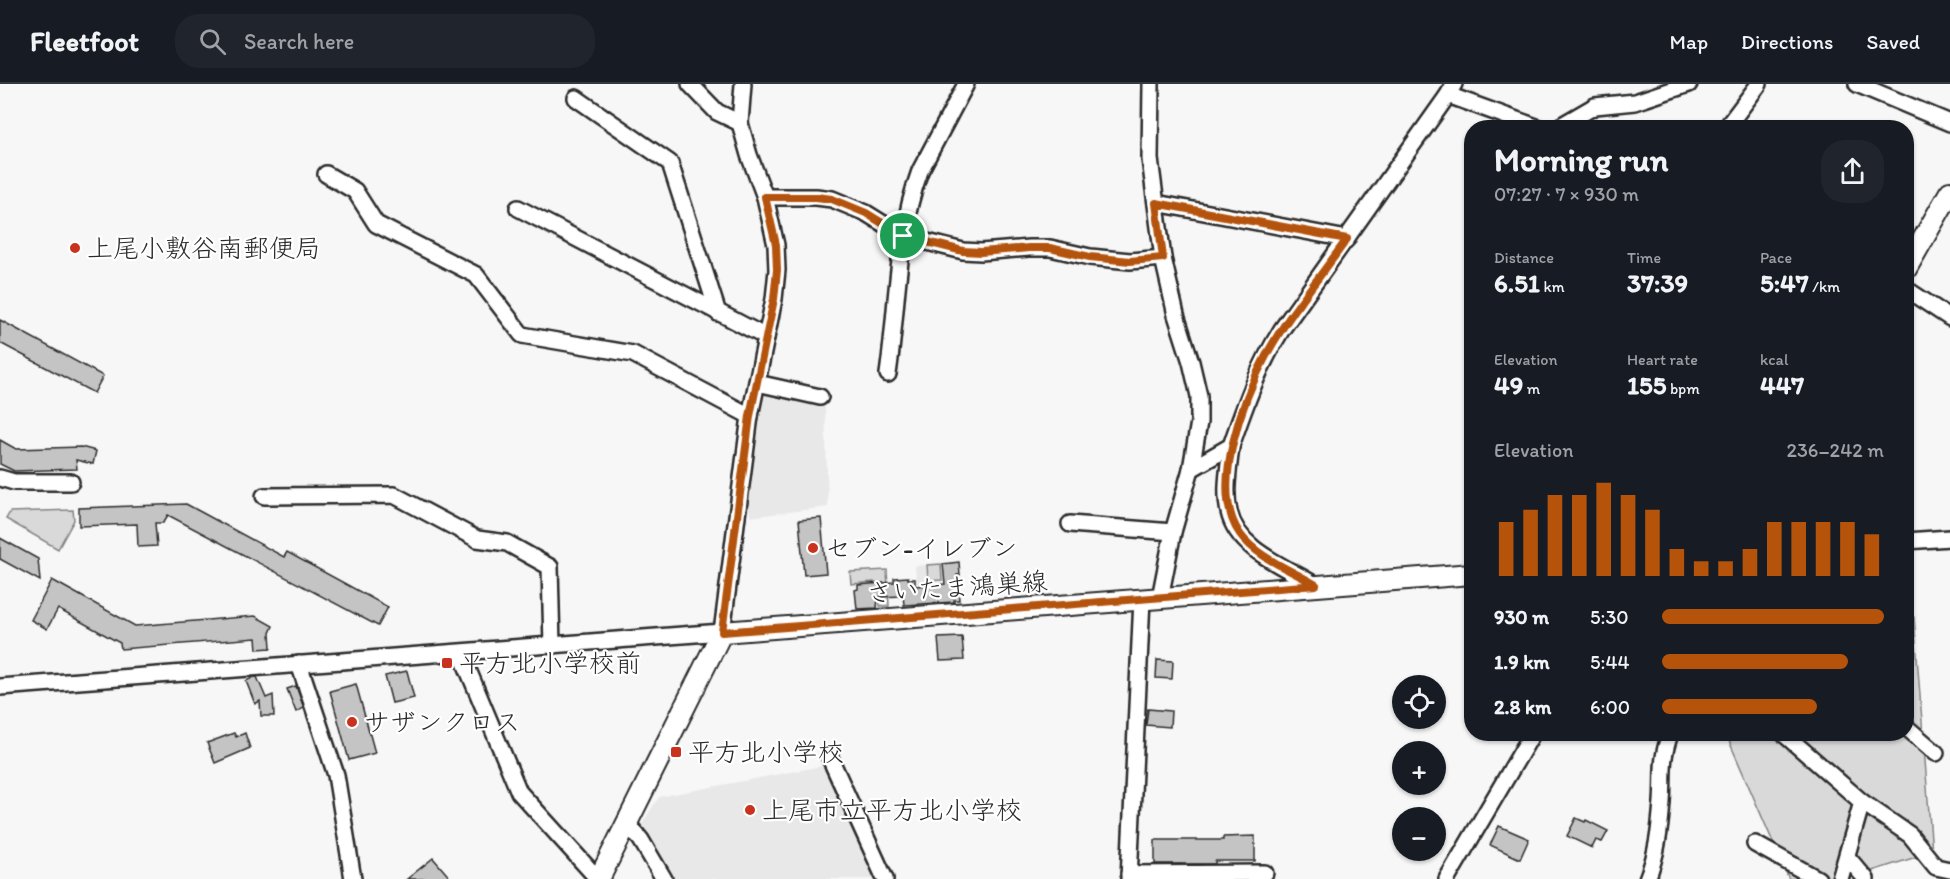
<!DOCTYPE html>
<meta charset="utf-8">
<style>
:root{--surface:#171b24;--page:#20242c;--text:#f1f3f6;--muted:#9ea1a6;--line:#363941;--accent:#b45309}
body{margin:0;font-family:Itim,"Klee One",sans-serif;background:var(--page);color:var(--text);height:100vh;display:flex;flex-direction:column;font-size:22px;white-space:nowrap}
*{box-sizing:border-box;margin:0}
p{font-size:20px;color:var(--muted)}
.icon{flex:none;width:33px;height:33px;fill:none;stroke:currentColor;stroke-width:2;stroke-linecap:round;stroke-linejoin:round}
.map{position:relative;flex:1;overflow:hidden}
.panel{position:absolute;left:1464px;top:36px;width:450px;height:621px;display:flex;flex-direction:column;background:var(--surface);border-radius:24px;box-shadow:0 2px 4px #0004}
.panel>*{flex:none}
.buttons{position:absolute;left:1392px;top:591px;display:grid;gap:12px}
.buttons a{display:grid;place-items:center;width:54px;height:54px;border-radius:50%;background:var(--surface);box-shadow:0 2px 4px #0004;font-size:30px}
.pin{position:absolute;display:grid;place-items:center;width:51px;height:51px;color:#fff;margin:-26px;border:3px solid #fff;border-radius:50%;box-shadow:0 2px 6px #0007}
.round{display:grid;place-items:center;flex:none;width:63px;height:63px;border-radius:24px;background:var(--page)}
.summary{display:flex;align-items:center;justify-content:space-between;height:102px;padding:0 30px}
h1{font-size:33px;font-weight:700;line-height:45px}
.figures{display:grid;grid-template-columns:repeat(3,1fr);gap:9px;height:102px;padding:6px 30px}
.figures div{display:grid;align-content:center}
.figures b{font-size:26px;font-weight:700}
.figures small{font-size:16px;font-weight:400}
.figures p{font-size:16px}
.chart{height:168px;padding:12px 30px}
.chart p{display:flex;justify-content:space-between}
.chart svg{width:100%;height:108px;margin-top:6px;stroke:var(--accent);stroke-width:6}
ul{padding:0 30px;list-style:none;font-size:20px}
li{display:grid;grid-template-columns:96px 72px 1fr;align-items:center;height:45px}
li i{height:15px;border-radius:8px;background:var(--accent)}
header{display:flex;align-items:center;gap:36px;box-sizing:border-box;height:84px;padding:0 30px;background:var(--surface);border-bottom:2px solid var(--line)}
header strong{font-size:28px}
nav{display:flex;gap:33px;margin-inline-start:auto;font-size:21px}
.search{width:420px;height:54px;background:var(--page);display:flex;align-items:center;gap:15px;box-sizing:border-box;padding:0 21px;border-radius:24px;color:var(--muted);font-size:22px}
.map>svg:first-child{display:block}
</style>
<header>
<strong>Fleetfoot</strong>
<div class="search"><svg class="icon" aria-label="search" viewBox="0 0 24 24"><circle cx="10" cy="10" r="6"/><path d="M15 15l6 6"/></svg>Search here</div>
<nav><a>Map</a><a>Directions</a><a>Saved</a></nav>
</header>
<div class="map">
<svg width="1950" height="795" viewBox="0 0 1950 795">
<rect width="100%" height="100%" fill="#f7f7f7"/>
<filter id="ink" filterUnits="userSpaceOnUse"><feTurbulence type="fractalNoise" baseFrequency=".0167" numOctaves="2"/><feDisplacementMap in="SourceGraphic" scale="12" xChannelSelector="R" yChannelSelector="G"/><feConvolveMatrix kernelMatrix="1 2 1 2 8 2 1 2 1" color-interpolation-filters="sRGB"/></filter>
<g filter="url(#ink)">
<!-- built -->
<g fill="#e8e8e8">
<polygon points="764,309 825,323 828,423 750,433 750,426 746,426"/>
<polygon points="926,481 929,518 918,519 915,482"/>
<polygon points="827,681 880,795 675,795 663,778 642,740 659,713"/>
</g>
<!-- green -->
<g fill="#d9d9d9" stroke="#828282" stroke-width="1.5">
<polygon points="73,426 74,436 58,465 6,435 10,428"/>
<polygon points="941,480 942,496 928,497 927,481"/>
<polygon points="887,486 889,522 880,522 878,501 875,501 874,498 851,500 850,488"/>
<polygon points="1907,533 1914,533 1932,768 1847,795 1789,795 1726,650 1906,650"/>
</g>
<!-- building -->
<g fill="#c4c4c4" stroke="#2b2b2b" stroke-width="1.5">
<polygon points="0,236 103,292 94,309 0,259"/>
<polygon points="0,356 16,365 81,363 96,367 93,380 76,376 77,385 14,387 0,380"/>
<polygon points="186,420 284,473 287,468 388,523 378,542 168,431 163,439 155,439 157,462 138,463 137,440 79,442 79,424"/>
<polygon points="821,434 826,489 804,491 799,436"/>
<polygon points="0,454 38,475 40,497 0,475"/>
<polygon points="959,478 960,491 957,491 959,516 954,516 954,518 904,521 903,512 878,513 877,524 857,525 855,506 858,505 858,501 894,498 894,494 908,493 908,495 915,495 915,502 945,500 943,480"/>
<polygon points="52,496 135,542 255,532 273,542 270,549 271,564 257,565 256,554 121,565 120,559 58,525 47,545 31,536"/>
<polygon points="962,553 964,576 940,577 938,554"/>
<polygon points="1157,576 1173,577 1172,595 1156,594"/>
<polygon points="407,587 414,614 392,619 385,592"/>
<polygon points="254,593 257,593 266,614 273,611 274,632 261,632 260,617 255,620 246,597"/>
<polygon points="356,600 375,669 349,676 330,607"/>
<polygon points="296,602 304,624 296,628 287,605"/>
<polygon points="1148,625 1171,627 1170,643 1146,641"/>
<polygon points="234,649 236,653 245,649 250,664 215,679 207,659"/>
<polygon points="1576,734 1585,738 1586,736 1608,747 1602,758 1596,756 1592,764 1567,752"/>
<polygon points="1499,742 1529,755 1520,775 1490,761"/>
<polygon points="1255,752 1255,777 1215,777 1215,780 1155,780 1155,756 1223,756 1223,753"/>
<polygon points="433,774 451,795 407,795"/>
</g>
<g fill="none" stroke-linecap="round" stroke-linejoin="round">
<defs>
<g id="minor">
<polyline points="690,0 717,28 740,39"/>
<polyline points="1151,0 1150,75 1163,174 1176,231 1191,278 1199,312 1199,338 1191,385 1173,448 1160,514"/>
<polyline points="1857,0 1950,39"/>
<polyline points="1448,11 1539,44"/>
<polyline points="576,14 670,79 718,229"/>
<polyline points="1557,44 1595,22 1635,18 1689,0"/>
<polyline points="1726,44 1759,0"/>
<polyline points="326,90 355,107 376,140 476,191 522,251 633,270 750,332"/>
<polyline points="765,113 816,113 832,115 866,129 903,152 963,167 981,168 1029,164 1050,164 1090,173 1130,177 1163,174"/>
<polyline points="1156,119 1347,155"/>
<polyline points="518,124 766,253"/>
<polyline points="1906,205 1950,234"/>
<path d="M 888,290 C 898,222 896,152 920,87 L 966,0"/>
<polyline points="757,299 820,313"/>
<path d="M 1231,362 C 1229,383 1224,407 1229,428 C 1238,467 1285,482 1315,501"/>
<path d="M 1191,385 L 1231,362 C 1245,321 1259,282 1282,245 L 1448,11 L 1454,0"/>
<polyline points="0,394 14,398 71,398"/>
<polyline points="264,412 394,411 477,455 507,459 550,483 552,562"/>
<polyline points="1070,440 1173,448"/>
<polyline points="1906,457 1950,454"/>
<polyline points="461,569 519,708 598,795"/>
<polyline points="299,580 336,691 353,795"/>
<polyline points="0,603 722,548 750,332 774,215 777,186 776,161 765,113 749,71 740,39 743,0"/>
<polyline points="1906,643 1936,669"/>
<polyline points="1784,650 1862,718 1910,751 1936,783 1950,786"/>
<polyline points="830,674 885,795"/>
<polyline points="628,740 641,756 664,795"/>
<polyline points="1755,760 1818,795"/>
<polyline points="1847,773 1866,795"/>
<polyline points="1129,790 1265,789"/>
<polyline points="1129,795 1142,515"/>
<polyline points="1447,795 1532,650"/>
<path d="M 1647,795 C 1657,771 1660,744 1662,718 C 1664,690 1660,678 1670,650"/>
<polyline points="1840,795 1862,718"/>
</g>
<g id="major">
<polyline points="1906,185 1950,108"/>
<polyline points="599,795 722,548 1472,490"/>
</g>
</defs>
<!-- minor casing -->
<use href="#minor" stroke="#2b2b2b" stroke-width="20"/>
<!-- major casing -->
<use href="#major" stroke="#2b2b2b" stroke-width="24"/>
<!-- minor -->
<use href="#minor" stroke="#fff" stroke-width="15"/>
<!-- major -->
<use href="#major" stroke="#fff" stroke-width="20"/>
</g>
</g>
<g fill="none" stroke-linecap="round" stroke-linejoin="round" filter="url(#ink)">
<defs>
<path id="route" d="M 765,113 L 816,113 L 832,115 L 866,129 L 903,152 L 963,167 L 981,168 L 1029,164 L 1050,164 L 1090,173 L 1130,177 L 1163,174 L 1156,119 L 1347,155 C 1321,192 1290,228 1268,268 C 1244,312 1208,405 1240,450 C 1256,473 1293,487 1316,501 L 722,548 L 750,332 L 774,215 L 777,186 L 776,161 Z"/>
</defs>
<!-- route casing -->
<use href="#route" stroke="#fff" stroke-width="12"/>
<!-- route -->
<use href="#route" stroke="#b45309" stroke-width="8"/>
</g>
<!-- markers -->
<g fill="#c8321e" stroke="#fff" stroke-width="2">
<circle cx="75" cy="164" r="6"/>
<circle cx="813" cy="464" r="6"/>
<rect x="441" y="573" width="12" height="12" rx="3"/>
<circle cx="352" cy="638" r="6"/>
<rect x="670" y="662" width="12" height="12" rx="3"/>
<circle cx="750" cy="726" r="6"/>
</g>
<g text-anchor="middle" dominant-baseline="central" stroke-width="4.5" stroke-linejoin="round" paint-order="stroke">
<!-- poi labels -->
<g font-size="26" fill="#2b2b2b" stroke="#fff" text-anchor="start">
<text x="87" y="164">上尾小敷谷南郵便局</text>
<text x="825" y="464">セブン-イレブン</text>
<text x="459" y="579">平方北小学校前</text>
<text x="364" y="638">サザンクロス</text>
<text x="688" y="668">平方北小学校</text>
<text x="762" y="726">上尾市立平方北小学校</text>
</g>
<!-- street labels -->
<g font-size="26" fill="#2b2b2b" stroke="#fff">
<text transform="translate(957 503) rotate(-4)">さいたま鴻巣線</text>
</g>
</g>
</svg>
<div class="buttons">
<a><svg class="icon" aria-label="locate" viewBox="0 0 24 24"><circle cx="12" cy="12" r="6"/><path d="M12 2v4M12 18v4M2 12h4M18 12h4"/></svg></a>
<a>+</a>
<a>−</a>
</div>
<div class="pin" style="left:903px;top:152px;background:#1e9e55"><svg class="icon" aria-label="arrive" viewBox="0 0 24 24"><path d="M6 21V4h12l-3 4 3 4H6"/></svg></div>
<section class="panel">
<div class="summary"><div><h1>Morning run</h1><p>07:27 · 7 × 930 m</p></div><a class="round"><svg class="icon" aria-label="share" viewBox="0 0 24 24"><path d="M12 15V3M7 8l5-5 5 5M5 13v7h14v-7"/></svg></a></div>
<div class="figures">
<div><p>Distance</p><b>6.51<small> km</small></b></div>
<div><p>Time</p><b>37:39</b></div>
<div><p>Pace</p><b>5:47<small> /km</small></b></div>
</div>
<div class="figures">
<div><p>Elevation</p><b>49<small> m</small></b></div>
<div><p>Heart rate</p><b>155<small> bpm</small></b></div>
<div><p>kcal</p><b>447</b></div>
</div>
<div class="chart"><p><span>Elevation</span>236–242 m</p>
<svg viewBox="0 0 160 44" preserveAspectRatio="none"><path d="M5 44V22M15 44V17M25 44V11M35 44V11M45 44V6M55 44V11M65 44V17M75 44V33M85 44V38M95 44V38M105 44V33M115 44V22M125 44V22M135 44V22M145 44V22M155 44V27"/></svg>
</div>
<ul>
<li><b>930 m</b>5:30<i style="width:100%"></i></li>
<li><b>1.9 km</b>5:44<i style="width:84%"></i></li>
<li><b>2.8 km</b>6:00<i style="width:70%"></i></li>
</ul>
</section>
</div>
